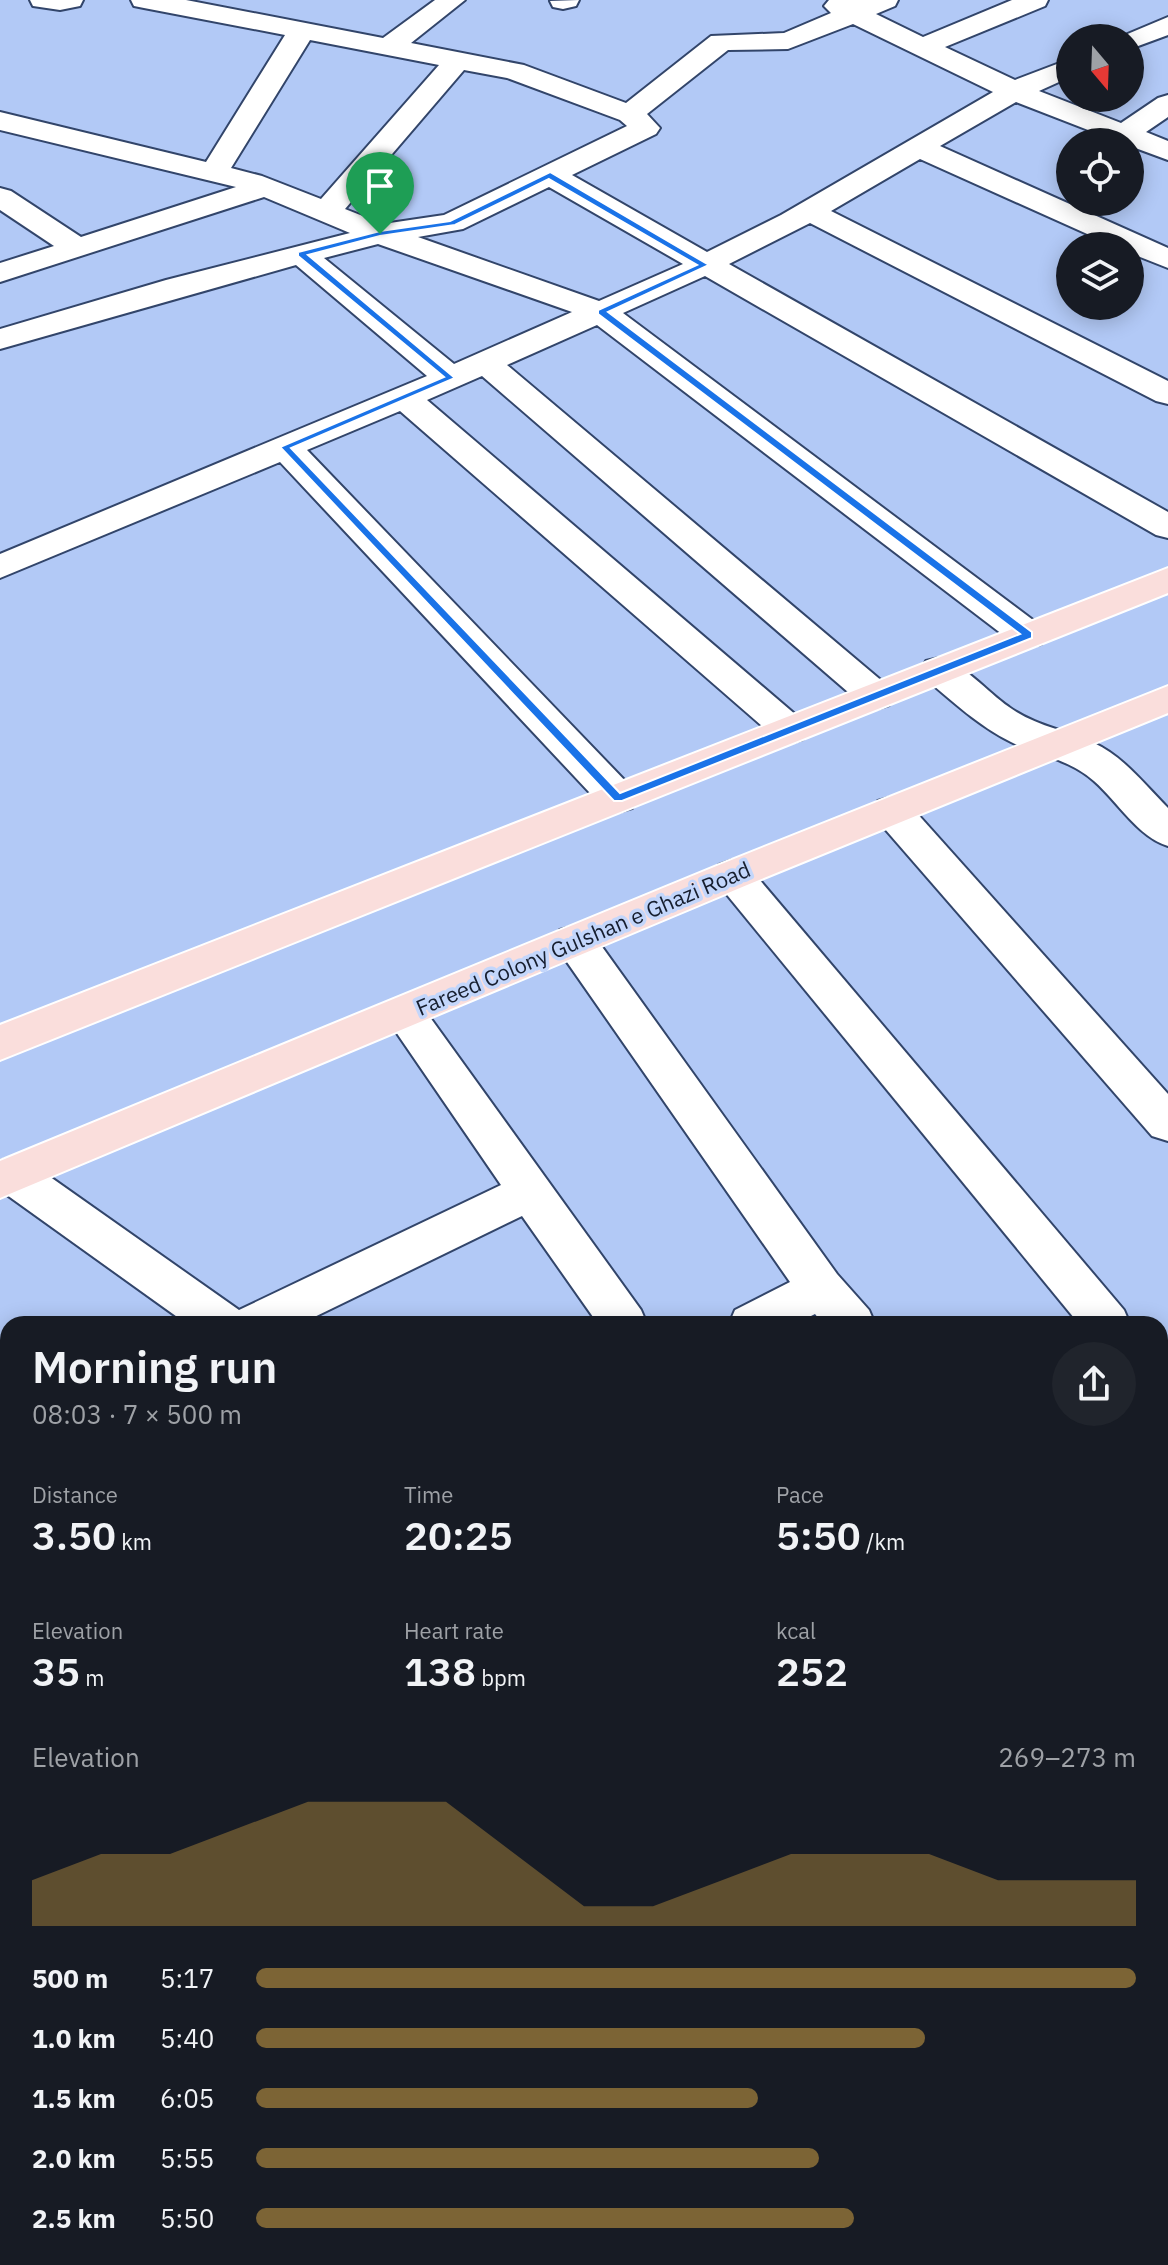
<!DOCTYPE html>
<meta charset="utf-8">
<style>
:root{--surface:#171b24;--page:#20242c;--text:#f1f3f6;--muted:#9ea1a6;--accent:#7c6435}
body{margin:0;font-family:"IBM Plex Sans",sans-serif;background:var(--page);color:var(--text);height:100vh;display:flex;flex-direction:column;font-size:30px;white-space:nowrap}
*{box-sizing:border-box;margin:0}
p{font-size:26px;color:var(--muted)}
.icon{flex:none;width:44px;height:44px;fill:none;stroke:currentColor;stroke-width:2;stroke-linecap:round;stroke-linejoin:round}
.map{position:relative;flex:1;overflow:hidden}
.drawer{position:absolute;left:0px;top:1316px;width:1168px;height:950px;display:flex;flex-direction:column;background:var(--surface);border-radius:24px 24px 0 0;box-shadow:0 4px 20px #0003}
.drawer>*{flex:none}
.needle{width:52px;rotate:161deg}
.controls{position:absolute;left:1056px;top:24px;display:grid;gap:16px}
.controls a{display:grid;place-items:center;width:88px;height:88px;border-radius:50%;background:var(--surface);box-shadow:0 4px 20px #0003;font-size:40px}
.pin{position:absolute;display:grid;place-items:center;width:68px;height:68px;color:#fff;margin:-82px -34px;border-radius:50% 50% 50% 0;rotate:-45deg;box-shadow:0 0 8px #0007}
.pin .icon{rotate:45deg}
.round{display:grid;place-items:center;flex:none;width:84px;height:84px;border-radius:42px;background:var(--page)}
.summary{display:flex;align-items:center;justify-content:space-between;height:136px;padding:0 32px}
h1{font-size:44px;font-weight:600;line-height:60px}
.metrics{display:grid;grid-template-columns:repeat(3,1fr);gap:12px;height:136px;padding:8px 32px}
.metrics div{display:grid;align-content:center}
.metrics b{font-size:40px;font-weight:600}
.metrics small{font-size:22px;font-weight:400}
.metrics p{font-size:22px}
.chart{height:224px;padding:16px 32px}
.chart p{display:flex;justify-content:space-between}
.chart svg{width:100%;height:144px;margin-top:8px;fill:var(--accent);opacity:.7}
ul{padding:0 32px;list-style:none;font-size:26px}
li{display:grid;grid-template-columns:128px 96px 1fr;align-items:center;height:60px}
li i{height:20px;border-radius:10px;background:var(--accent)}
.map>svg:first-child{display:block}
</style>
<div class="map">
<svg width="1168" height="2265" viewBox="0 0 1168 2265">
<rect width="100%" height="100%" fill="#b2c9f6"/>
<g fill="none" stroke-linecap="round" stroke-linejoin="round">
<defs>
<g id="minor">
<polygon points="30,0 83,0 80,6 60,10 33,6"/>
<path d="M 131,0 L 186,0 L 383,38 L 435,0 L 465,0 L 411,43 L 524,65 L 626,103 L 711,36 L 784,33 L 831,13 L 824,6 L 829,0 C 853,0 874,0 898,0 L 895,6 L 876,14 L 923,37 L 1012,0 L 1048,0 L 1045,6 L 945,47 L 1015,80 L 1070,59 L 1070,77 L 1039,91 L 1121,123 L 1158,98 L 1168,95 L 1168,117 L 1146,132 L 1168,141 L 1168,160 L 1130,146 L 1130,142 L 1119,142 L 1016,102 L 940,146 L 1168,248 L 1168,268 L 1130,253 L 1130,246 L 1114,246 L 920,159 L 831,211 L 1168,381 L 1168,404 L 1156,401 L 810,223 L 729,264 L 1168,512 L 1168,538 L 1156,535 L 705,276 L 623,313 L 1041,626 L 1046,635 L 1041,644 L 1028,647 L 1015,644 L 597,325 L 507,365 L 889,687 L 895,696 L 889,705 L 876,709 L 863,705 L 482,376 L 427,400 L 803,721 L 809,730 L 803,739 L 790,743 L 777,739 L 400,411 L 307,450 L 632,788 L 637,798 L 632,808 L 618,812 L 604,808 L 280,462 L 0,578 L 0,554 L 427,376 L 296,265 L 0,349 L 0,329 L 166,280 L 350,233 L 264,197 L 0,282 L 0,263 L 54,246 L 0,210 L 0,188 L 11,191 L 81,237 L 236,187 L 0,130 L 0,112 L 206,162 L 285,35 L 144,8 L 134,6 ZM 853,24 L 993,92 L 781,215 L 707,252 L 572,175 L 656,134 L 660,128 L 647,114 L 728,50 L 788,49 ZM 310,40 L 439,65 L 321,199 L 262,176 L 231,168 ZM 464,70 L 507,78 L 620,120 L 627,126 L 444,215 L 383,224 L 345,209 ZM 549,187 L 683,264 L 599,301 L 418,237 L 463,229 ZM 378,244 L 572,312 L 454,364 L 324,258 Z"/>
<polygon points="579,0 576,6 563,9 553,7 550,1"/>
<polygon points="1168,17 1168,35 1130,49 1130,38 1118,38"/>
<path d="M 939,658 C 966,665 986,691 1009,707 C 1035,726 1066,730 1094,743 C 1123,756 1146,786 1168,808 L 1168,846 C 1138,837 1118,802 1094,781 C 1069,759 1040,756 1011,742 C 979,726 953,702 926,679 L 920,670 L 926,661 Z"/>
<polygon points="892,797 906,801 1168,1094 1168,1141 1152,1136 878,821 872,811 878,801"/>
<polygon points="733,860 747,865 1124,1310 1130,1324 1079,1324 719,885 713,875 719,865"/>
<polygon points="575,926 590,930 837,1274 869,1310 875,1324 823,1324 815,1314 795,1324 729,1324 735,1310 790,1282 560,952 554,941 560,930"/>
<polygon points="404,997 419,1002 641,1310 647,1324 598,1324 522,1216 300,1324 187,1324 0,1190 0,1161 13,1157 29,1162 239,1310 501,1185 383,1013 389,1002"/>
<polygon points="1160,1367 1168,1370 1168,1452 1160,1455"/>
<polygon points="8,1468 8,1517 0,1520 0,1471"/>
<polygon points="1168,1800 1168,1865 1160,1868 1160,1803"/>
<polygon points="0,1819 8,1822 8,1879 0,1876"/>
<polygon points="1160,1902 1168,1905 1168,1963 1160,1960"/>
<polygon points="8,2045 8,2110 0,2113 0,2048"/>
<polygon points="1161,2236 1168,2242 1168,2265 1111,2265 1109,2258 1160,2258"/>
<polygon points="339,2258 402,2258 400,2265 336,2265"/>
<polygon points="511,2258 578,2258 581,2265 513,2265"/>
<polygon points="903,2258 965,2258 963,2265 900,2265"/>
</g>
<g id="primary">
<polygon points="1168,568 1168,593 0,1060 0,1025"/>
<polygon points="1168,686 1168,713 747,885 0,1198 0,1161 719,865"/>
</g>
</defs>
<!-- minor casing -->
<use href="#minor" stroke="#32456a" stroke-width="4"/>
<!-- primary casing -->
<use href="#primary" stroke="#fff" stroke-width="4"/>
<!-- minor -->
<use href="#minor" fill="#fff" fill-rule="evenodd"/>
<!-- primary -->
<use href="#primary" fill="#fadedc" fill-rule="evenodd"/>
</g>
<!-- route -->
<path fill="#1a73e8" stroke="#fff" stroke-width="2" fill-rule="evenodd" d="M 550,172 L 709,265 L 608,312 L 1032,632 L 1032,638 L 622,801 L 614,801 L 280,447 L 444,377 L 298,256 L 298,252 L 380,231 L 450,221 ZM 549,179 L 697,265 L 598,310 L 598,314 L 1020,634 L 620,793 L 291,448 L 455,378 L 308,255 L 380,236 L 455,225 Z"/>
<g text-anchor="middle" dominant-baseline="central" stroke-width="7" stroke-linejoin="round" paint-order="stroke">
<!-- street labels -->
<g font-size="22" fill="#161e2f" stroke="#c3d6fb">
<text transform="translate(583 938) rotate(-23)">Fareed Colony Gulshan e Ghazi Road</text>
</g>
</g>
</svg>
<div class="controls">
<a><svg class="needle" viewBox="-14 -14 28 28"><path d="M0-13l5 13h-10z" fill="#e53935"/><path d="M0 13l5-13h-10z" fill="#9ea1a6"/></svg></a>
<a><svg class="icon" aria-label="locate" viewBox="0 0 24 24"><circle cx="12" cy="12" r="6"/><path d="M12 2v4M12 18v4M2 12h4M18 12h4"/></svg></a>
<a><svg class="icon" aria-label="layers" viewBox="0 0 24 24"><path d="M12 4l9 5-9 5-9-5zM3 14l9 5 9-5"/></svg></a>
</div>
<div class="pin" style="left:380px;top:234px;background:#1e9e55"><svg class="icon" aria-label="arrive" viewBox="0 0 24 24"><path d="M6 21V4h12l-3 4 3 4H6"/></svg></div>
<section class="drawer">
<div class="summary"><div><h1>Morning run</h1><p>08:03 · 7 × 500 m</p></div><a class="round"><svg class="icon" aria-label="share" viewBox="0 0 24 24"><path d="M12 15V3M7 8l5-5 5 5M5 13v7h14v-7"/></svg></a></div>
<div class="metrics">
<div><p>Distance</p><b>3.50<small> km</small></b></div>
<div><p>Time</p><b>20:25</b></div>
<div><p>Pace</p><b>5:50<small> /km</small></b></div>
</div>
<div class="metrics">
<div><p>Elevation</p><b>35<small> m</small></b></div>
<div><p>Heart rate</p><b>138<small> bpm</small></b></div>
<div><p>kcal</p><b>252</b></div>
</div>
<div class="chart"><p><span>Elevation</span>269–273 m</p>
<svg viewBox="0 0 160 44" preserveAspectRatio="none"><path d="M0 44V30L10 22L20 22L30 14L40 6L50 6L60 6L70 22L80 38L90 38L100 30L110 22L120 22L130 22L140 30L150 30L160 30V44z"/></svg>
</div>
<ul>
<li><b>500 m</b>5:17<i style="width:100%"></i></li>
<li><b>1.0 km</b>5:40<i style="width:76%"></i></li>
<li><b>1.5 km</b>6:05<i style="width:57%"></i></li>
<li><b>2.0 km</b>5:55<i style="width:64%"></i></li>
<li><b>2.5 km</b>5:50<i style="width:68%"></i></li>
</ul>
</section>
</div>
